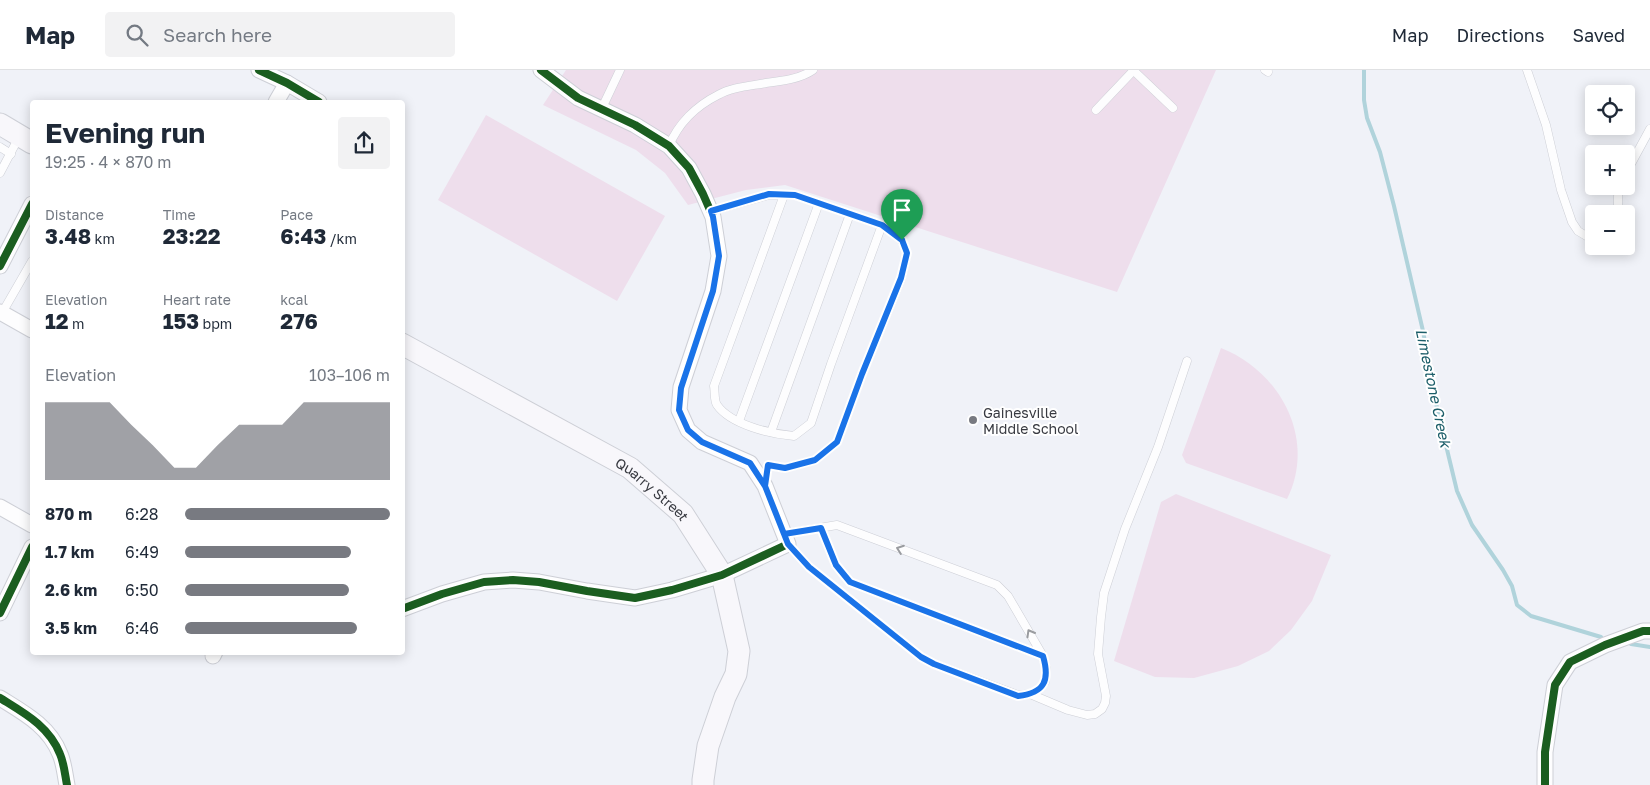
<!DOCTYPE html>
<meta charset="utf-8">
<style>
:root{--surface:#fff;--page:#f2f2f3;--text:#1f2937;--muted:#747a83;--line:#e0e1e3;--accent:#787a81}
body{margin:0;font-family:"Golos Text",sans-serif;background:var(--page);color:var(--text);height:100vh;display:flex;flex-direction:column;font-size:19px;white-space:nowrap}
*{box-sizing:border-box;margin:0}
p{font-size:16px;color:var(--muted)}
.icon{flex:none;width:28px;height:28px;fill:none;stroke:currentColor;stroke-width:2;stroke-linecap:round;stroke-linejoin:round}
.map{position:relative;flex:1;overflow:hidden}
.drawer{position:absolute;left:30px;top:30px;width:375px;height:555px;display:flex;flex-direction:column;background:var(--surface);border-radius:5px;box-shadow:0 2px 12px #0003}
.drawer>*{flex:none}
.controls{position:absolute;left:1585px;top:15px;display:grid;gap:10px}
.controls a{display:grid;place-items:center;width:50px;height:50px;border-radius:5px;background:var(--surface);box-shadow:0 2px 12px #0003;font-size:25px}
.pin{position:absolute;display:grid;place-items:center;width:42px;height:42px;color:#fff;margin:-51px -21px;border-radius:50% 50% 50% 0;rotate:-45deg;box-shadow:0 0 5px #0007}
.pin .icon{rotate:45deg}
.round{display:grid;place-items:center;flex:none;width:52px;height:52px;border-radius:5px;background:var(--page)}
.summary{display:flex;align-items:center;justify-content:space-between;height:85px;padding:0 15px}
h1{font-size:28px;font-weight:700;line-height:38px}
.metrics{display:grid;grid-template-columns:repeat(3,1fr);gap:8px;height:85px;padding:5px 15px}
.metrics div{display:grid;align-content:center}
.metrics b{font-size:21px;font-weight:700}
.metrics small{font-size:14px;font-weight:400}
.metrics p{font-size:14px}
.chart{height:140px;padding:10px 15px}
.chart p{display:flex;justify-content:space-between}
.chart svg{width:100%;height:90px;margin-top:5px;fill:var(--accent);opacity:.7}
ul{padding:0 15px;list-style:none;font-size:16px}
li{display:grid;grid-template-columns:80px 60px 1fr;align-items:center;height:38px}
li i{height:12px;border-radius:6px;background:var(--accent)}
header{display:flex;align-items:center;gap:30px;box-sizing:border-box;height:70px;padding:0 25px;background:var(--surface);border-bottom:1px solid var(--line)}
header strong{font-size:24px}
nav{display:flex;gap:28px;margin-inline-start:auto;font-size:18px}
.search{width:350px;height:45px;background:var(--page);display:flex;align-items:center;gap:12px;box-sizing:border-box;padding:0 18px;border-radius:5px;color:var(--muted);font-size:19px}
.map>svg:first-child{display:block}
</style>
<header>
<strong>Map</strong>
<div class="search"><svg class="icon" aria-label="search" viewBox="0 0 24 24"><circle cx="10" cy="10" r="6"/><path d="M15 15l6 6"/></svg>Search here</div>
<nav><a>Map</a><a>Directions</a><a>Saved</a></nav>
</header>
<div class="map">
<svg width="1650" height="715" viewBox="0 0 1650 715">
<rect width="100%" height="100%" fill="#f0f2f8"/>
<!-- green -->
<g fill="#eedeec">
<polygon points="566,0 1216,0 1117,222 785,115 746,120 688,135 665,103 636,80 543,35"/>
<polygon points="486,45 665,146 617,231 438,130"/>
<path d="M 1221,278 C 1280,301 1317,369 1287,429 L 1186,393 L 1182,385 Z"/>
<polygon points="1176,424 1331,485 1312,531 1291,560 1269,581 1238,596 1194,608 1155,607 1114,591 1161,432"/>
</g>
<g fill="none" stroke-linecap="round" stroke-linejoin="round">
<!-- stream -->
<g stroke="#b0d3db" stroke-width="4">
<polyline points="1364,0 1364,30 1367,48 1380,82 1394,136 1423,261 1437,338 1457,421 1472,455 1503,500 1512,516 1517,535 1531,546 1601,567"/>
<polyline points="1631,574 1650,577"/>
</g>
<defs>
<g id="lane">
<polyline points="1133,0 1173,38"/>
<polyline points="1265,0 1268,2"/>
<polyline points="1527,0 1546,55 1561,120 1572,152 1578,161 1588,167 1594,166"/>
<polyline points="602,38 620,0"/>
<polyline points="1096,40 1134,0"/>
<path d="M 669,76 C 678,54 696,36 718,25 C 732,17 750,16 766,13 C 782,11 800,9 813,0"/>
<polyline points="0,77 11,84"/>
<polyline points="0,103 19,67"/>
<polyline points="1626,103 1650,59"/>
<path d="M 784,125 L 714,316 C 715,321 714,331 717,335 C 731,355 771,364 794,366 L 811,353 L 831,294 L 882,155"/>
<polyline points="711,141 769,125 795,125 882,155 902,170 907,183 901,209 862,304 837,372 815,390 785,398 768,395 765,414"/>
<polyline points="1618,144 1618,126 1620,116"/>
<polyline points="2,243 32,191"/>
<polyline points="739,351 819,133"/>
<polyline points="771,362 850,144"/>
<polyline points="821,458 836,495 850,512 1043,586"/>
<polyline points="784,464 837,455 997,515 1008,526 1043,586 1046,598 1045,612 1038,620 1030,624 1018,625 934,594 921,587 809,497 788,474"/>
<polyline points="1030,624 1068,640 1087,645 1095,644 1102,639 1105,633 1106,626 1098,584 1101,547 1104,523 1125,459 1158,377 1187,291"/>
</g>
<g id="street">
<polyline points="259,0 287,13 319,32"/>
<polyline points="276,32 287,13"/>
<polyline points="0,196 32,134"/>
<polyline points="0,242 32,260"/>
<polyline points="0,437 32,455"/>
<polyline points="402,539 442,524 484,512 513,510 539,512 587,521 635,528 672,520 722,505 788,474 765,416 750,393 702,372 688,360 679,340 681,317 713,221 719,186 713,147 703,124 689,98 669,76 635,55 578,28 541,0"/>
<polyline points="0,543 32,477"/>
<polyline points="213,586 215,582"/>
<path d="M 0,628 C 24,643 49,656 60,684 C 64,693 65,705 67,715"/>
<polyline points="1545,715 1545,682 1555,615 1570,592 1605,575 1643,561 1650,561"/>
</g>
<g id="secondary">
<polyline points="0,54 32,73"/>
<path id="s1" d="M 402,274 L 630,398 L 683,444 L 722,505 L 739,581 L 736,604 L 725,627 L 708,676 L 703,710 L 703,715"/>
</g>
</defs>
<!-- lane casing -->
<use href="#lane" stroke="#cdcfd6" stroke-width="9"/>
<!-- street casing -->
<use href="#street" stroke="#cdcfd6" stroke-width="17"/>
<!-- secondary casing -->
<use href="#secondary" stroke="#cdcfd6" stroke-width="23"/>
<!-- lane -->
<use href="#lane" stroke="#fdfdfe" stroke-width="8"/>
<!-- street -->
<use href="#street" stroke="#fdfdfe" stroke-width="15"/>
<!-- secondary -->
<use href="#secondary" stroke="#f8f7fb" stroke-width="21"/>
<defs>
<g id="cycleway">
<polyline points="259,0 287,13 319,32"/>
<polyline points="0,196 32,134"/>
<polyline points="402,539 442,524 484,512 513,510 539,512 587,521 635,528 672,520 722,505 788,474 765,416 750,393 702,372 688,360 679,340 681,317 713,221 719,186 713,147 703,124 689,98 669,76 635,55 578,28 541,0"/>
<polyline points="0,543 32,477"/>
<path d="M 0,628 C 24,643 49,656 60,684 C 64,693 65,705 67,715"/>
<polyline points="1545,715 1545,682 1555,615 1570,592 1605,575 1643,561 1650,561"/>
</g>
</defs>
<!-- cycleway casing -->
<use href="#cycleway" stroke="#fff" stroke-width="11"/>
<!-- cycleway -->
<use href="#cycleway" stroke="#1b5e20" stroke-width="8"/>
</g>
<!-- one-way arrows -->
<defs><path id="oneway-chevron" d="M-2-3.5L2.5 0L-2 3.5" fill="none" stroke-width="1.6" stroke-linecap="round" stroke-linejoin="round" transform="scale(1.25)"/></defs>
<g stroke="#9a9ca0">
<use href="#oneway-chevron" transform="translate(900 479) rotate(-160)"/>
<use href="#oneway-chevron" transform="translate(1030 563) rotate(-120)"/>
</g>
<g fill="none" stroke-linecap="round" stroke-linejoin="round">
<defs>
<path id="route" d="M 902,170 L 907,183 L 901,208 L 862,304 L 837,372 L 815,390 L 785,398 L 768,395 L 765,416 L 788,474 L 809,497 L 921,587 L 934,594 L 1018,626 C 1045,623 1050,610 1043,586 L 850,512 L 836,495 L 821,458 L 784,464 L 765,416 L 750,393 L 702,372 L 688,360 L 679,340 L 681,318 L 713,221 L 719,186 L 713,147 L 711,141 L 769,124 L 795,125 L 882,155 L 902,170"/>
</defs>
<!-- route casing -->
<use href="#route" stroke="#fff" stroke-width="10"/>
<!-- route -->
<use href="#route" stroke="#1a73e8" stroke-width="6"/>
</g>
<!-- markers -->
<circle fill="#787a81" stroke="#fff" stroke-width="2" cx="973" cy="350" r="5"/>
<g text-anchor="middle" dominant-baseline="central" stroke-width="4" stroke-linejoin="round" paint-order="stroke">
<!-- poi labels -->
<g font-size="14" fill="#383a41" stroke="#fff" text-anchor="start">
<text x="983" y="342">Gainesville<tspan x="983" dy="16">Middle School</tspan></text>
</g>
<!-- street labels -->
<g font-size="14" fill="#383a41" stroke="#fff">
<text stroke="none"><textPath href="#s1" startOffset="290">Quarry Street</textPath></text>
</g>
<!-- water labels -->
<g font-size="15" font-style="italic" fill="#1c5e69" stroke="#fff">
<text transform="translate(1434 318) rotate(78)">Limestone Creek</text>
</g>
</g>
</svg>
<div class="controls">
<a><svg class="icon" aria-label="locate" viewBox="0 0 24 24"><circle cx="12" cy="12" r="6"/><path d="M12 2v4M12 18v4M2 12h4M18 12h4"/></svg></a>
<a>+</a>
<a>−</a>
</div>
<div class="pin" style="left:902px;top:170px;background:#1e9e55"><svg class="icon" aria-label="arrive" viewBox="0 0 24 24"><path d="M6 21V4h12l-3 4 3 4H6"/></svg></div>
<section class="drawer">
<div class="summary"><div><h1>Evening run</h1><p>19:25 · 4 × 870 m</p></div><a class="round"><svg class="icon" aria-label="share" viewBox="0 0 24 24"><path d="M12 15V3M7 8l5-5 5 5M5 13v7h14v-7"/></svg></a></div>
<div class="metrics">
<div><p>Distance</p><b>3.48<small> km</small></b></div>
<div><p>Time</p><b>23:22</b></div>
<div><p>Pace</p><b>6:43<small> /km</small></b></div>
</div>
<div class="metrics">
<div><p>Elevation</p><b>12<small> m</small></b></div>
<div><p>Heart rate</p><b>153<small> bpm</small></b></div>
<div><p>kcal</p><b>276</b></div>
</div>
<div class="chart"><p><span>Elevation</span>103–106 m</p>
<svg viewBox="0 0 160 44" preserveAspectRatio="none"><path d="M0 44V6L10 6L20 6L30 6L40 17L50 27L60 38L70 38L80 27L90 17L100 17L110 17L120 6L130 6L140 6L150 6L160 6V44z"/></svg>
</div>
<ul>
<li><b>870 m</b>6:28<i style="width:100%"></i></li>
<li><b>1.7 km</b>6:49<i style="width:81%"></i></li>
<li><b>2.6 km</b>6:50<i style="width:80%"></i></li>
<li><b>3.5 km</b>6:46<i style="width:84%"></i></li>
</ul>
</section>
</div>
